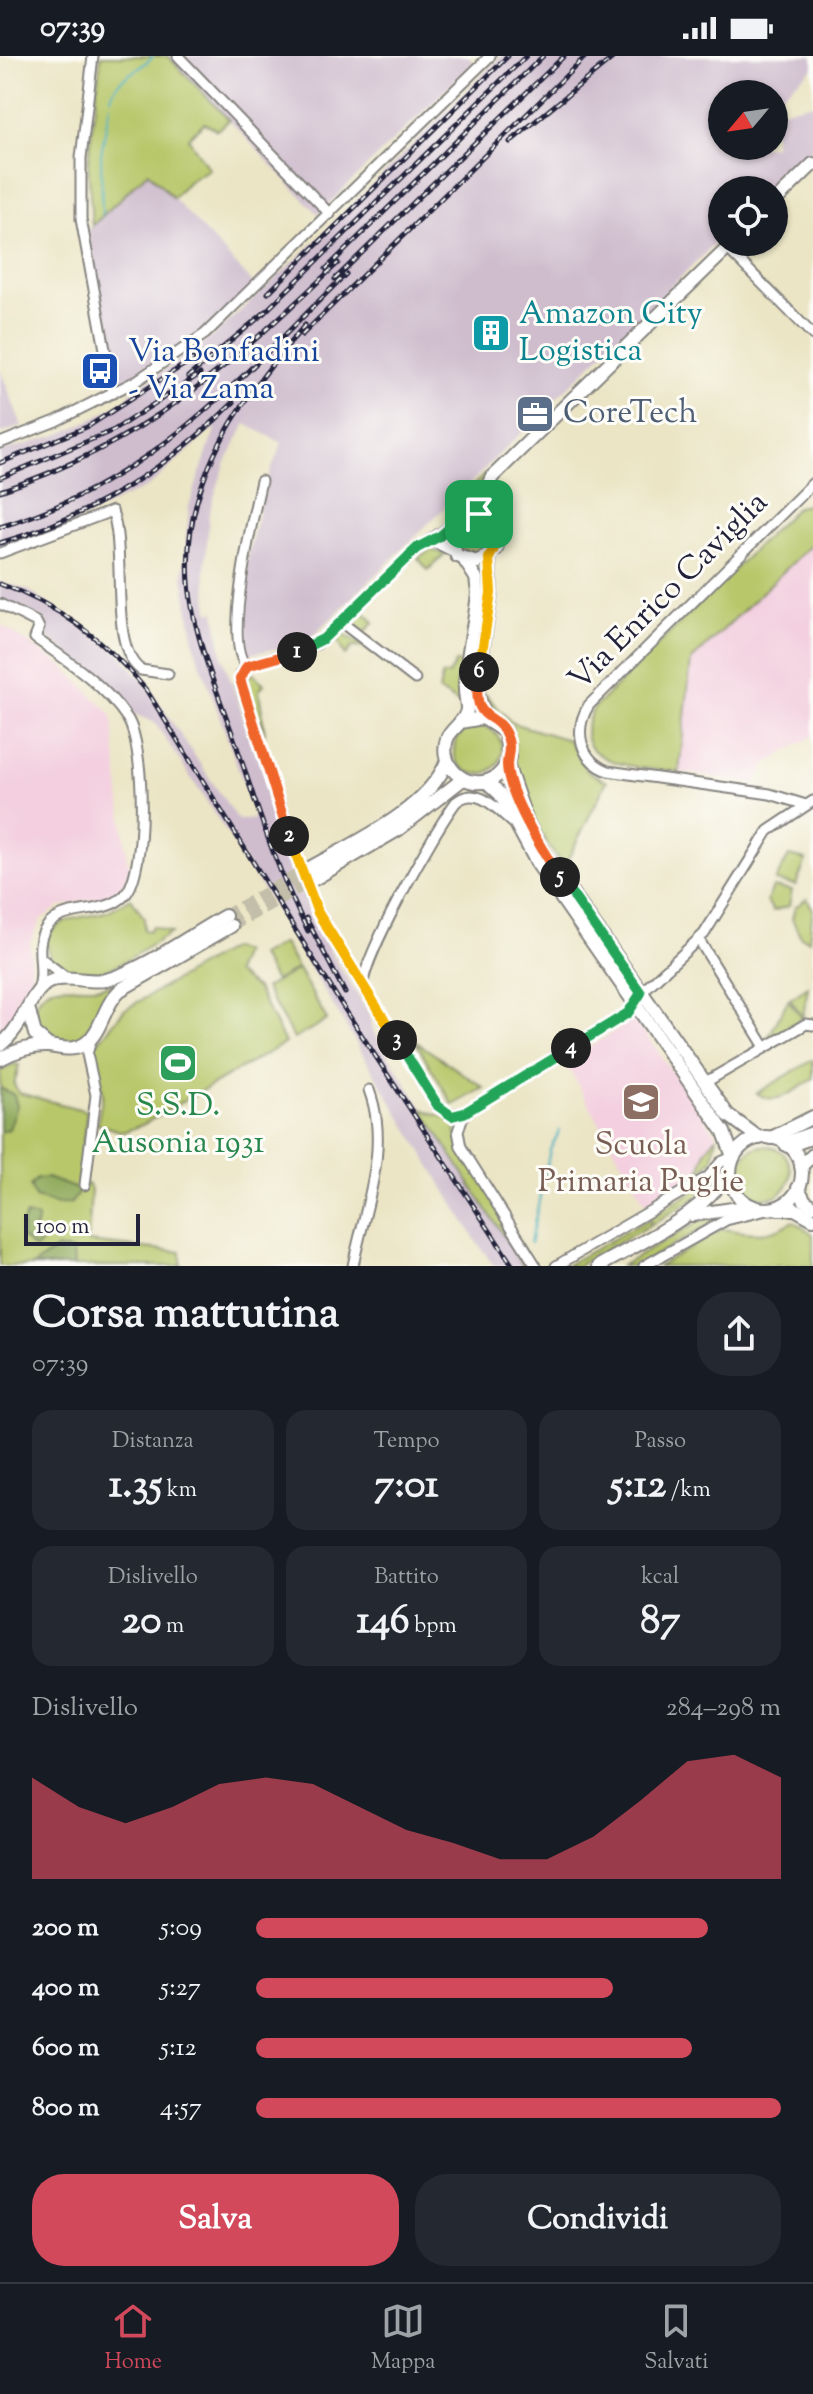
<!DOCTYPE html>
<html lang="it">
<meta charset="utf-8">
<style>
:root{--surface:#171b24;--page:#242831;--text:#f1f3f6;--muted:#9ea1a6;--line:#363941;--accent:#d1495b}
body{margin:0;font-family:"Sorts Mill Goudy",serif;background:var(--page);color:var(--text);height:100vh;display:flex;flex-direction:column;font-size:30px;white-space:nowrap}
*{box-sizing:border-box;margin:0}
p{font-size:26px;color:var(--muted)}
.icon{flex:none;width:44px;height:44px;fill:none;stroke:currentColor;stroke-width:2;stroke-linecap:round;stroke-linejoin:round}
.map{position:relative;height:1210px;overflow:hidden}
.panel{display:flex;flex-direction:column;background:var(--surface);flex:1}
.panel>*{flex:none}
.needle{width:52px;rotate:241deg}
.controls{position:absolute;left:708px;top:24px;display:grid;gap:16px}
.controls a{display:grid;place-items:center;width:80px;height:80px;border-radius:50%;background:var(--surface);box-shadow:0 2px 6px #0004;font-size:40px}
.scale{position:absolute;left:24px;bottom:20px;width:116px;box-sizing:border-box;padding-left:8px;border:4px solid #22223b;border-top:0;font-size:22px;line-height:28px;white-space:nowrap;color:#22223b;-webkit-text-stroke:6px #fdfcf7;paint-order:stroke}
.pin{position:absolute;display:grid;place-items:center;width:68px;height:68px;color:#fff;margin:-34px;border-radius:16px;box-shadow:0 4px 12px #0006}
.km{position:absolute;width:40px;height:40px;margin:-20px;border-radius:50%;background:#222;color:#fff;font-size:22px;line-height:40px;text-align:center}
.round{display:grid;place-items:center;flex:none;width:84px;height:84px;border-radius:32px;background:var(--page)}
.summary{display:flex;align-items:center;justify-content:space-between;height:136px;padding:0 32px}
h1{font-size:44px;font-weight:800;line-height:60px}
.stats{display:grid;grid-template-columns:repeat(3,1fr);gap:12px;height:136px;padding:8px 32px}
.stats div{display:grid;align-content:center;border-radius:20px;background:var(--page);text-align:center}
.stats b{font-size:40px;font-weight:800}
.stats small{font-size:22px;font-weight:400}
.stats p{font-size:22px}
.chart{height:224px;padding:16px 32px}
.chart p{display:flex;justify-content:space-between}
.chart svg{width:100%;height:144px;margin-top:8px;fill:var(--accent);opacity:.7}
.primary-button{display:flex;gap:16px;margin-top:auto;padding:16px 32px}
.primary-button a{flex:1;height:92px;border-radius:32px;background:var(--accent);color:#fff;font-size:32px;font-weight:800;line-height:92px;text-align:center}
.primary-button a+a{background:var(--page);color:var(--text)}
ul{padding:0 32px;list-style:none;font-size:26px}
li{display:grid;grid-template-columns:128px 96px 1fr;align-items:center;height:60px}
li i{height:20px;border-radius:10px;background:var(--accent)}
.status{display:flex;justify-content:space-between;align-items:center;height:56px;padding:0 40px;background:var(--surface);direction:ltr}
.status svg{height:22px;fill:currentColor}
.menu{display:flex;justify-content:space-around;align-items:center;height:112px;border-top:2px solid var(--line);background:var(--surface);font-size:22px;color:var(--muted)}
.menu a{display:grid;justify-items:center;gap:4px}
.menu .active{color:var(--accent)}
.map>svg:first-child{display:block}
</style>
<div class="status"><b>07:39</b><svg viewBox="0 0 49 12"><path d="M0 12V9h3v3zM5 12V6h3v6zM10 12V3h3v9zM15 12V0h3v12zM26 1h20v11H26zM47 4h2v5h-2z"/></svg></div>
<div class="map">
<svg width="813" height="1210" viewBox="0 0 813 1210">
<rect width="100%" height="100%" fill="#fdfcf7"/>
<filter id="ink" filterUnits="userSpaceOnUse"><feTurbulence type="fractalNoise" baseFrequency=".0125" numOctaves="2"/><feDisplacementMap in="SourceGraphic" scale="16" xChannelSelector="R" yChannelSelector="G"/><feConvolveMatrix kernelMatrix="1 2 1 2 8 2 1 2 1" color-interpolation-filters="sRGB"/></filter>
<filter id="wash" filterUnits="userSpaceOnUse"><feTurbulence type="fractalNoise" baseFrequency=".006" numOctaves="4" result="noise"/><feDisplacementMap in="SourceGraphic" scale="32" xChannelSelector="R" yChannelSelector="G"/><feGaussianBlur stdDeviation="1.8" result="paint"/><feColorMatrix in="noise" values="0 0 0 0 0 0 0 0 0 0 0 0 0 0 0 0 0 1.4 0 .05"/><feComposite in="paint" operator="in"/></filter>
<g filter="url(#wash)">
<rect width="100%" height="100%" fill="#ebe5c5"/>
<!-- built -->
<g fill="#f3cfdf">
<polygon points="813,487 813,680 768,706 755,727 679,716 691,605"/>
<polygon points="0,568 64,611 112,659 127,805 131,809 124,827 111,840 60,850 41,863 30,886 31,923 15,961 0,974"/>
<polygon points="635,963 717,1080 706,1094 699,1119 646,1149 565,1006"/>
</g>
<!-- industrial -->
<g fill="#cfbdce">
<polygon points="168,0 468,0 474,6 318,158"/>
<polygon points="501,0 813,0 813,12 774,45 774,38 722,38 722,90 774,90 774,56 813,47 813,92 770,134 722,134 722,181 307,586 245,599 246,509 265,428 282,387 246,368 225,408 209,457 205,516 209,556 215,555 222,600 271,738 266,740 274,762 278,764 304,843 331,897 370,959 373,975 523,1210 494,1210 476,1185 248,809 155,667 134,658 85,610 47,582 44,565 0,544 0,526 28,534 120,598 151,635 238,764 253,763 253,754 195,592 183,521 189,450 216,370 149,430 75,465 0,492 0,396 61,378 97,361 127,344 130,337 212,281 322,179"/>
<polygon points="148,115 254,228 202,276 152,312 116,332 88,174"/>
<polygon points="0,313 22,370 0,378"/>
</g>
<!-- green -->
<g fill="#b8c76a" stroke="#6d7452" stroke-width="2">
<polygon points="101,0 168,0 229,64 217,74 204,67 188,82 209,113 188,126 173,142 148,116 92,170 88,106"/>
<polygon points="487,416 476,443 465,453 457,445"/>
<path d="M 807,449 L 813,451 L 813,487 L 691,605 L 679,716 C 645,712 560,711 594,652 L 797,451 Z"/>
<circle cx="475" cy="481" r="18"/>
<polygon points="431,494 445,498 428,514 418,502"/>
<polygon points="361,554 374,566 364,577 348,567"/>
<polygon points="340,577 368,592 352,591 345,599 337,585"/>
<polygon points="456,606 463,608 462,649 439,635 442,619 448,619"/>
<polygon points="252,617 264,628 259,635 265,678 246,624"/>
<path d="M 483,636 L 512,667 L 569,684 L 587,715 L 607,725 L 564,811 C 542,783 519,744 515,708 C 513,696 517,688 512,677 C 504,660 487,657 483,636 Z"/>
<circle cx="478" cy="694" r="24"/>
<polygon points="789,800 806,804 796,829 775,825"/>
<polygon points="773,831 792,834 789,850 773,855 767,845"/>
<path d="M 131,842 L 144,862 L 144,874 L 149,875 L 152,870 L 171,877 C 132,899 94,936 51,906 L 46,884 C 57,859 85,863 108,855 C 116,852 123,846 131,842 Z"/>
<polygon points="807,843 813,853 809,884 801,881 792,863 795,851"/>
<polygon points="283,887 297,912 275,925 260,900"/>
<polygon points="231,892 243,896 235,917 257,933 285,987 142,1069 123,1076 97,1068 103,1037 93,992 124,954"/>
<polygon points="298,913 327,964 294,983 265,932"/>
<path d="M 124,925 C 116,932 109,939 103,947 C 88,969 88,991 56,987 C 39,984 37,967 34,953 C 44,922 68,932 93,931 C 104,931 114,928 124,925 Z"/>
<polygon points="808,931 803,961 790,943"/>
<polygon points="788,944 802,962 768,983 768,982"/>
<polygon points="415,985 484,1032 453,1049"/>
<path d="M 813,1004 L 813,1023 C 796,1033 776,1052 757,1037 Z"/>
<polygon points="14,1008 19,1009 14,1029 19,1037 87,1055 78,1127 89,1129 91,1134 88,1186 181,1196 181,1210 0,1210 0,1015"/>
<polygon points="422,1053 458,1066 455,1076 533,1210 523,1210"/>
<polygon points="717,1080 713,1103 699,1119 706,1094"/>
<circle cx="765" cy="1116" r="26"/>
<polygon points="709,1125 697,1141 652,1168 649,1163"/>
<polygon points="727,1159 635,1210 621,1210 702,1164"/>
<polygon points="647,1164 650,1169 577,1210 565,1210"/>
<path d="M 793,1165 L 813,1178 L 813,1210 L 658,1210 L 723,1173 C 751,1177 768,1182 793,1165 Z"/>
</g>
<!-- forest -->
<g fill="#92ac5e" stroke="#5a674c" stroke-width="2">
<polygon points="0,1032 14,1039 17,1050 9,1073 0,1076"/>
<polygon points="47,1122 77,1133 79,1136 71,1147 58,1149 35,1142 30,1130 37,1123"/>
<polygon points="26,1159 38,1162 35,1173 41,1188 35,1193 21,1181 22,1167"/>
<polygon points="57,1192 73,1195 74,1210 33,1210"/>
</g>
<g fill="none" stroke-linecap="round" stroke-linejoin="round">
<!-- stream -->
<g stroke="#44b0c2" stroke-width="2">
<path d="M 111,42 C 115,20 140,16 153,0"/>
<polyline points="102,159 101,98 110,48"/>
<polyline points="530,1187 550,1094 560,1074"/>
</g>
</g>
</g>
<g filter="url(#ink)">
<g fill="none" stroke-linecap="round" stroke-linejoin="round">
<!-- secondary-tunnel -->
<g stroke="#c3bea9" stroke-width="12" stroke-dasharray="12 6" stroke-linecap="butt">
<polyline points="225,860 308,813"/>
<polyline points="231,870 314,823"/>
</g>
<defs>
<g id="street">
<polyline points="93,0 81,102 81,163 113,337"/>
<polyline points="178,0 330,158"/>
<polyline points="727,192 813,279"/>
<polyline points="0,387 56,365 136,325 205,278 490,0"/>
<polyline points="432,485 454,496"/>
<path d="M 0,497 L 112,455 C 127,495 108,592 141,614 L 168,618"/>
<path d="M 0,548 L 36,566 L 39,572 L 35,582 C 68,605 104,628 127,662 C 145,688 148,814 125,839 C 103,862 60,846 44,875 C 34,893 46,914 38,934"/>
<polyline points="341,566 415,623"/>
<polyline points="247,610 241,618 240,628 310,840 333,883 438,1050 450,1059 464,1057 628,957 641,937 704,878 768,775 813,745"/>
<polyline points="247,610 317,588 414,495 454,468"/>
<path d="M 247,610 C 222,590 254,456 261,425"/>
<path d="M 806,749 L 770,738 L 608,715 C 580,704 573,674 589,649 L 813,427"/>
<polyline points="699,884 765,991"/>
<polyline points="42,903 68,923"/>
<path d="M 363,931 C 361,904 436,772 456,746 C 477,729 496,752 512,766"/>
<polyline points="704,1027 806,968 813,969"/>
<polyline points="464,1057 458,1075 461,1091 536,1210"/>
<polyline points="85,1129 96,1039 87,998 91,984"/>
<path d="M 353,1210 C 364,1153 391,1092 369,1034"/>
<polyline points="556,1210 708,1121 721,1106 733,1101"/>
<polyline points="644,1210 726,1164 771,1153"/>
</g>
<g id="secondary">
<polyline points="774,146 813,108"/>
<polyline points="474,458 492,421 734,186"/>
<path d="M 492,465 L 476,458 L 458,464 L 450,483 L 457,500 L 478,506 L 496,493 C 503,472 487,453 492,430"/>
<polyline points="487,663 476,636 491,537 489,502"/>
<path d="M 460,666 L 483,662 L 505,676 L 509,701 C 506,711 500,720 490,724 C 465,734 438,709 447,683 C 451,672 466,666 467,653 C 467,645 464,637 465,628 C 467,598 475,567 478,537 L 476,522 L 465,505"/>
<polyline points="507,708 527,766 543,796 728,1059 759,1082"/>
<polyline points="486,725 500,738 537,807 724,1076 733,1101"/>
<path d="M 308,813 C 352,788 428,754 447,705"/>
<polyline points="314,823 399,773 463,723"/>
<polyline points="29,955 35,978 49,990"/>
<path d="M 0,989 C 24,971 28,939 47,927 C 65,916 91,930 113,922 C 152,908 189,880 225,860"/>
<path d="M 0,1003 C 14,995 33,989 49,990 C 63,992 73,996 86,987 C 102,975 103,950 120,934 L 231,870"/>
<circle cx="766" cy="1117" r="36"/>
<polyline points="771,1082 813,1061"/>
<polyline points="801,1110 813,1099"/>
<polyline points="798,1132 805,1145 813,1150"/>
<polyline points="778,1153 795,1153 813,1163"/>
<polyline points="692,1159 752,1150"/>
<path d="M 599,1210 C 646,1183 700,1161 730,1114"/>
</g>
<polyline id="highway" points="788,1088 813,1079"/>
</defs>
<!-- street casing -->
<use href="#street" stroke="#868480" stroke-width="13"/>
<!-- secondary casing -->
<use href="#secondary" stroke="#868480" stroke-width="16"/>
<!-- highway casing -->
<use href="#highway" stroke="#868480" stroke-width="20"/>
<!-- street -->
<use href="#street" stroke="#fff" stroke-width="9"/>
<!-- secondary -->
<use href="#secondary" stroke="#fff" stroke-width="12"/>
<!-- highway -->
<use href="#highway" stroke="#fff" stroke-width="16"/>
<defs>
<g id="rail">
<polyline points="510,86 615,0"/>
<polyline points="326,213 543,0"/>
<polyline points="335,223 564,0"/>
<polyline points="268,237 508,0"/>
<path d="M 305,269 C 234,351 170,440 193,556 C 202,601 221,645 236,688 C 257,751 277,816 308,875"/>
<polyline points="302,279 586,0"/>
<polyline points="188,321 264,257 526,0"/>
<polyline points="0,407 89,370 193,303"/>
<polyline points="0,422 114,374 200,318"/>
<path d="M 0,435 C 145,388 230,309 338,207"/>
<path d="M 0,471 C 153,425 236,326 346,218"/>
<path d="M 0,487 C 90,461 168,412 234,346"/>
<path d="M 0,528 C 60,549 107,586 147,635 L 340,946 L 513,1210"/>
<polyline points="306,862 345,937"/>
</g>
</defs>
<!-- rail casing -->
<use href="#rail" stroke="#22223b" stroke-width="5"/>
<!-- rail -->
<use href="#rail" stroke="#fdfcf7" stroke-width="2" stroke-dasharray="6" stroke-linecap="butt"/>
</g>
</g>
<g fill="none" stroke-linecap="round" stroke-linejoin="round" filter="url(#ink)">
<defs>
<polyline id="split-1" points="297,596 323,583 417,492 440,480 464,460 479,458"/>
<polyline id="split-2" points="289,780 240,623 247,610 297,596"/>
<polyline id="split-3" points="289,780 318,857 397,984"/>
<polyline id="split-4" points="397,984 438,1050 452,1060 464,1057 571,992"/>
<polyline id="split-5" points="560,821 641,937 628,957 571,992"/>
<path id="split-6" d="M 479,616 C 470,673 498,651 508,684 C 511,694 507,700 507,709 C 508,739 543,796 560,821"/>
<polyline id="split-7" points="479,616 491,537 489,502 499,483 494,467 479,458"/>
</defs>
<!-- split-1 casing -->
<use href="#split-1" stroke="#fff" stroke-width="16"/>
<!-- split-2 casing -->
<use href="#split-2" stroke="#fff" stroke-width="16"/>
<!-- split-3 casing -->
<use href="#split-3" stroke="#fff" stroke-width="16"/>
<!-- split-4 casing -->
<use href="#split-4" stroke="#fff" stroke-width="16"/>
<!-- split-5 casing -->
<use href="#split-5" stroke="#fff" stroke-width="16"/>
<!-- split-6 casing -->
<use href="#split-6" stroke="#fff" stroke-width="16"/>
<!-- split-7 casing -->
<use href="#split-7" stroke="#fff" stroke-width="16"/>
<!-- split-1 -->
<use href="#split-1" stroke="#22a559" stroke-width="10"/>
<!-- split-2 -->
<use href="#split-2" stroke="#f0652b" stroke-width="10"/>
<!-- split-3 -->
<use href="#split-3" stroke="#f5b400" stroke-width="10"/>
<!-- split-4 -->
<use href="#split-4" stroke="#22a559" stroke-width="10"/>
<!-- split-5 -->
<use href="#split-5" stroke="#22a559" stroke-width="10"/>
<!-- split-6 -->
<use href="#split-6" stroke="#f0652b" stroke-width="10"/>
<!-- split-7 -->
<use href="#split-7" stroke="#f5b400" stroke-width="10"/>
</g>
<!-- icons -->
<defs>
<symbol id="building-square" viewBox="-11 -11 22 22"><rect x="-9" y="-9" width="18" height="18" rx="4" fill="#0f9aa8" stroke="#fdfcf7"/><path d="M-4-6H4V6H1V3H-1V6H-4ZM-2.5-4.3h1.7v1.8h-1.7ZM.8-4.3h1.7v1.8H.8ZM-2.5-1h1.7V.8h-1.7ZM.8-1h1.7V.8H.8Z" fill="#fff"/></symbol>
<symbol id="bus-square" viewBox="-11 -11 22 22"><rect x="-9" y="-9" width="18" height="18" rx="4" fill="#1a4fb4" stroke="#fdfcf7"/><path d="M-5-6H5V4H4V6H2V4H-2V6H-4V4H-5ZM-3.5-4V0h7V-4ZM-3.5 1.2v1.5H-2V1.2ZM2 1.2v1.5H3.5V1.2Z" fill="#fff"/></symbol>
<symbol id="office-square" viewBox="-11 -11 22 22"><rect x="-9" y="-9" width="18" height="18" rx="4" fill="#5c6f8a" stroke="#fdfcf7"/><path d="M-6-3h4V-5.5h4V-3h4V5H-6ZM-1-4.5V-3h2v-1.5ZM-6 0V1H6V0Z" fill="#fff"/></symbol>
<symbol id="stadium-square" viewBox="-11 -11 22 22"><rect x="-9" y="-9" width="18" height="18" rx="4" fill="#2e9e5b" stroke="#fdfcf7"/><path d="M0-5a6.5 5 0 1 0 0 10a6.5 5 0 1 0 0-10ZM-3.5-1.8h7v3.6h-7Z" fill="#fff"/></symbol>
<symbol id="school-square" viewBox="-11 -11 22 22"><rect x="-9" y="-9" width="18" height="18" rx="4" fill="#8d6e63" stroke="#fdfcf7"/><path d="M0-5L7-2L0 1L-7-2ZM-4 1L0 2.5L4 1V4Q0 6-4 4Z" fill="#fff"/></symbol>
</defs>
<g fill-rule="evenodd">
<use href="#building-square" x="469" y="255" width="44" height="44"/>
<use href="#bus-square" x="78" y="293" width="44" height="44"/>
<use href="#office-square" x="513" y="336" width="44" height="44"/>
<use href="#stadium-square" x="156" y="985" width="44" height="44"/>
<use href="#school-square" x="619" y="1024" width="44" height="44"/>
</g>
<g text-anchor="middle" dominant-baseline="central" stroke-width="6" stroke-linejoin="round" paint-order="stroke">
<!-- culture labels -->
<g font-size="32" fill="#0d838f" stroke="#fdfcf7" text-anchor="start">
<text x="519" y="259">Amazon City<tspan x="519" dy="37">Logistica</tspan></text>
</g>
<!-- transit labels -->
<g font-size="32" fill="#164399" stroke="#fdfcf7" text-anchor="start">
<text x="128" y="297">Via Bonfadini<tspan x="128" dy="37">- Via Zama</tspan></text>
</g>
<!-- service labels -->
<g font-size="32" fill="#4e5e75" stroke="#fdfcf7" text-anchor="start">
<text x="563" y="358">CoreTech</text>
</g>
<!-- street labels -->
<g font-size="32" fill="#22223b" stroke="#fdfcf7">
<text transform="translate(669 536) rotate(-45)">Via Enrico Caviglia</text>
</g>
<!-- leisure labels -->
<g font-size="32" fill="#27864d" stroke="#fdfcf7">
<text x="178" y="1051">S.S.D.<tspan x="178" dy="37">Ausonia 1931</tspan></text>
</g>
<!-- education labels -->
<g font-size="32" fill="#785e54" stroke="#fdfcf7">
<text x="641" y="1090">Scuola<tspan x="641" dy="37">Primaria Puglie</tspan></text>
</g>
</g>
</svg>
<div class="controls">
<a><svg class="needle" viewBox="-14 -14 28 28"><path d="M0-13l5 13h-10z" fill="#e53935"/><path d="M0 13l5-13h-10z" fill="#9ea1a6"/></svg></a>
<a><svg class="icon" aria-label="locate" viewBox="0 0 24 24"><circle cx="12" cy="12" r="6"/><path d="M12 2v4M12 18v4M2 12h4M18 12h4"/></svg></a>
</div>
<div class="scale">100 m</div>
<div class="pin" style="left:479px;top:458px;background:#1e9e55"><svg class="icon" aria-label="arrive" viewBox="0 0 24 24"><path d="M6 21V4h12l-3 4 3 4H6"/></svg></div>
<b class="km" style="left:297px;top:596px">1</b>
<b class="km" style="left:289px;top:780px">2</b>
<b class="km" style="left:397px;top:984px">3</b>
<b class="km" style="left:571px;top:992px">4</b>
<b class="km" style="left:560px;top:821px">5</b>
<b class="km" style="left:479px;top:616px">6</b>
</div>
<section class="panel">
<div class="summary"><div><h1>Corsa mattutina</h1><p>07:39</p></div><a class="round"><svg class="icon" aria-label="share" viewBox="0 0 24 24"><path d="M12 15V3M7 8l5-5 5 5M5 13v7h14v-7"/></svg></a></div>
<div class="stats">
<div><p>Distanza</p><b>1.35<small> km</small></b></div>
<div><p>Tempo</p><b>7:01</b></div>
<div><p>Passo</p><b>5:12<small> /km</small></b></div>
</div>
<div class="stats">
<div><p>Dislivello</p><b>20<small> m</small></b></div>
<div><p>Battito</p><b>146<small> bpm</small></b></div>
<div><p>kcal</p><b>87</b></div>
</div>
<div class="chart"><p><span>Dislivello</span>284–298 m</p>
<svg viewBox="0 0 160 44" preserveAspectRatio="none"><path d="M0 44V13L10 22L20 27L30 22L40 15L50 13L60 15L70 22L80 29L90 33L100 38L110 38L120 31L130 20L140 8L150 6L160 13V44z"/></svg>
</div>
<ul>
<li><b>200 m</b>5:09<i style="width:86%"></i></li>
<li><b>400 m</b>5:27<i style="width:68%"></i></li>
<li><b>600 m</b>5:12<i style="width:83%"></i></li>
<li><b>800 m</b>4:57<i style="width:100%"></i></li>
</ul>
<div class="primary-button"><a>Salva</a><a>Condividi</a></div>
</section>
<nav class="menu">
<a class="active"><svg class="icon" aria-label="home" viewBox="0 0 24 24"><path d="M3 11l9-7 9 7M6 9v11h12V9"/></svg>Home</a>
<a><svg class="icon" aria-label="map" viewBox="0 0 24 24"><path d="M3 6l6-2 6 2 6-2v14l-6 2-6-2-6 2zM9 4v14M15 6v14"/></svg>Mappa</a>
<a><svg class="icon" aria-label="saved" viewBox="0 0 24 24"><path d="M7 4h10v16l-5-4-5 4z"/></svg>Salvati</a>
</nav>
